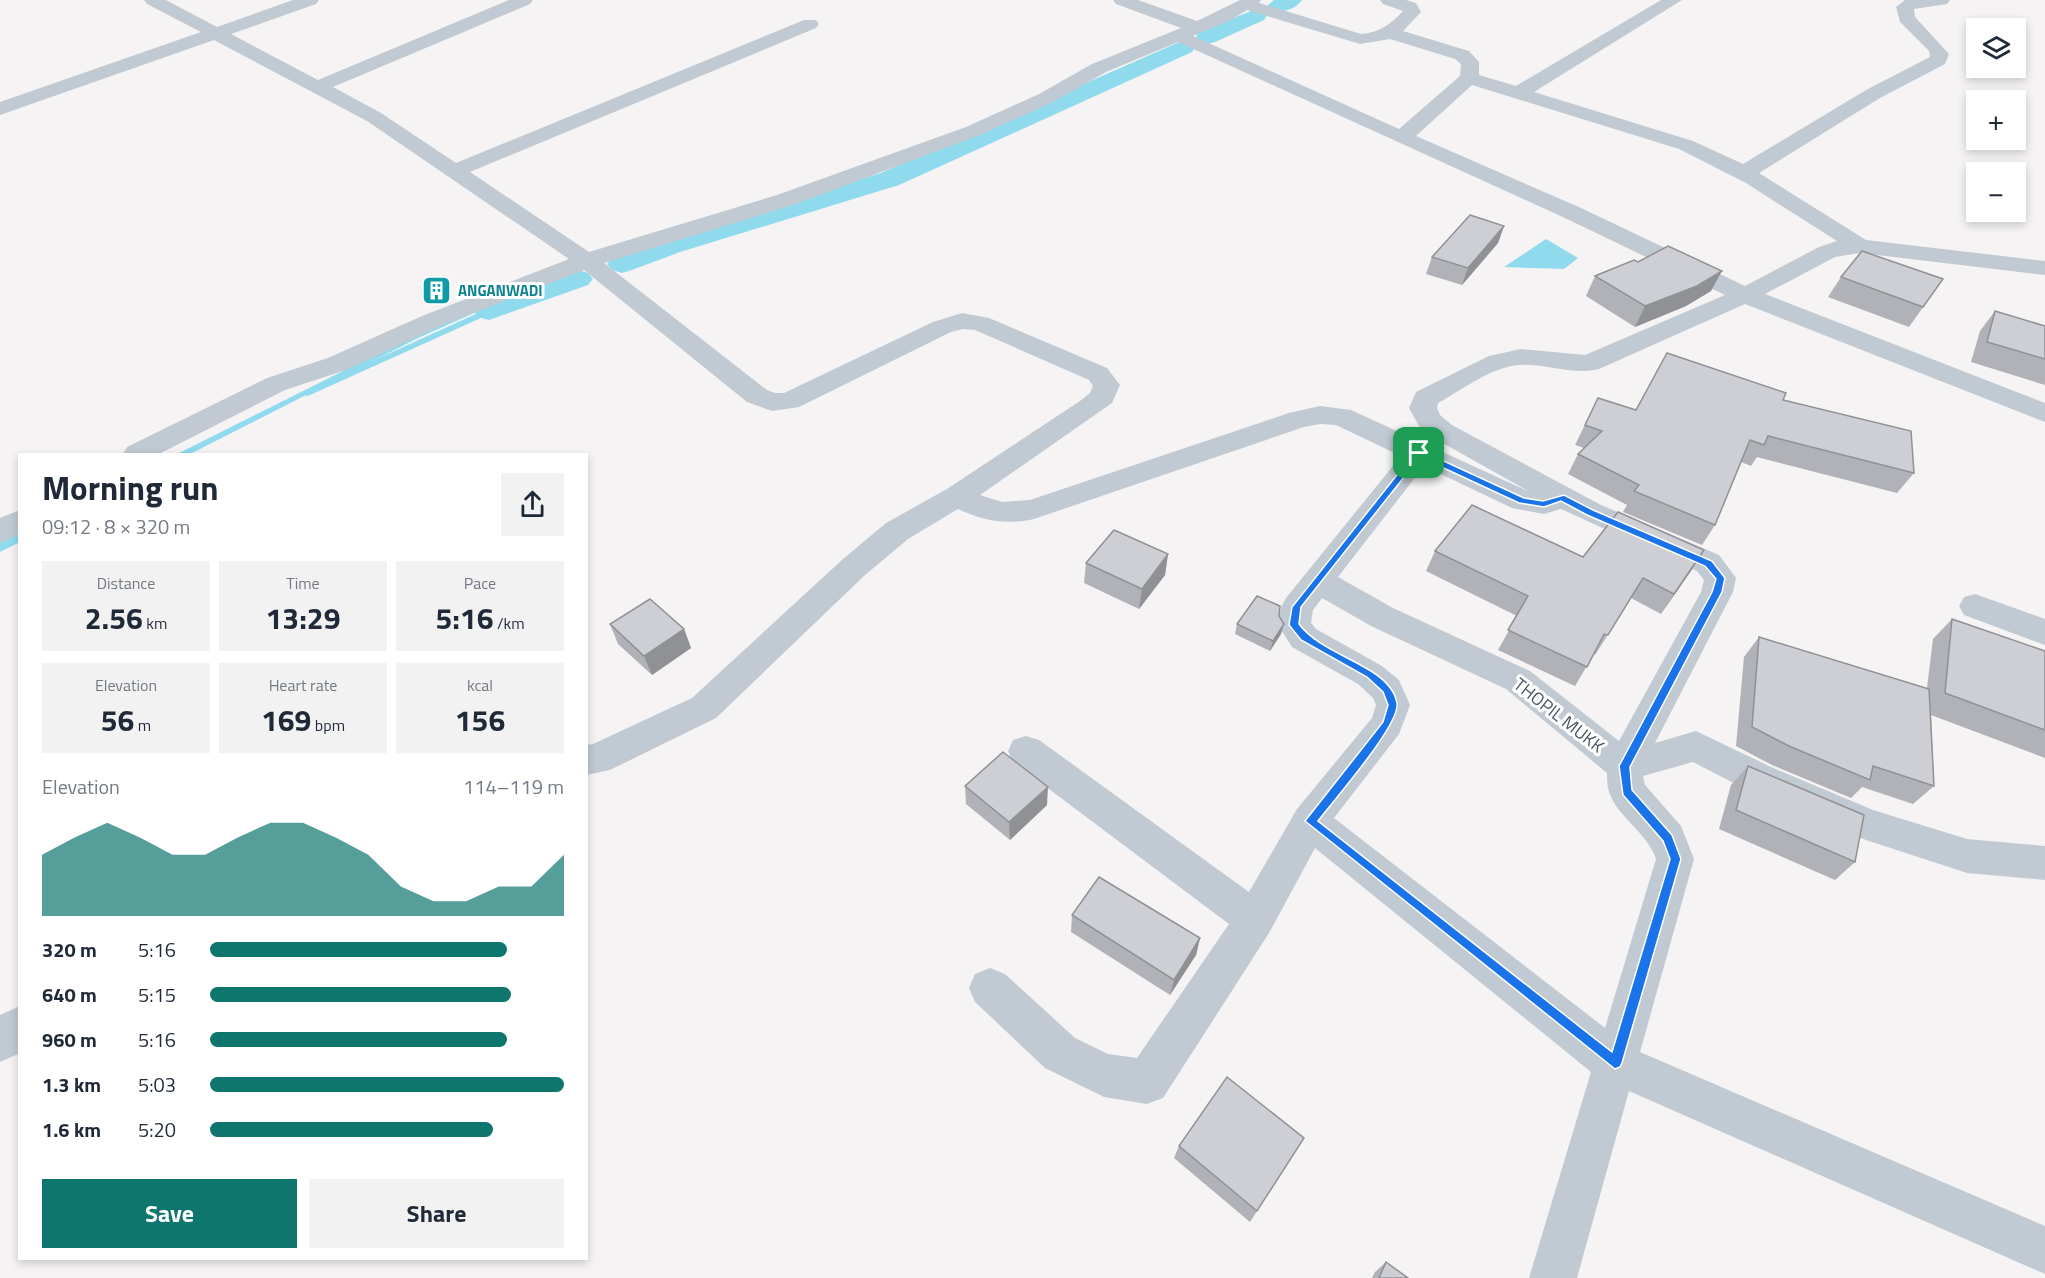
<!DOCTYPE html>
<meta charset="utf-8">
<style>
:root{--surface:#fff;--page:#f2f2f3;--text:#1f2937;--muted:#747a83;--accent:#0f766e}
body{margin:0;font-family:"Titillium Web",sans-serif;background:var(--page);color:var(--text);height:100vh;display:flex;flex-direction:column;font-size:22px;white-space:nowrap}
*{box-sizing:border-box;margin:0}
p{font-size:20px;color:var(--muted)}
.icon{flex:none;width:33px;height:33px;fill:none;stroke:currentColor;stroke-width:2;stroke-linecap:round;stroke-linejoin:round}
.map{position:relative;flex:1;overflow:hidden}
.panel{position:absolute;left:18px;top:453px;width:570px;height:807px;display:flex;flex-direction:column;background:var(--surface);border-radius:0px;box-shadow:0 3px 9px #0003}
.panel>*{flex:none}
.controls{position:absolute;left:1966px;top:18px;display:grid;gap:12px}
.controls a{display:grid;place-items:center;width:60px;height:60px;border-radius:0px;background:var(--surface);box-shadow:0 3px 9px #0003;font-size:30px}
.pin{position:absolute;display:grid;place-items:center;width:51px;height:51px;color:#fff;margin:-26px;border-radius:12px;box-shadow:0 3px 9px #0006}
.round{display:grid;place-items:center;flex:none;width:63px;height:63px;border-radius:0px;background:var(--page)}
.head{display:flex;align-items:center;justify-content:space-between;height:102px;padding:0 24px}
h1{font-size:33px;font-weight:700;line-height:45px}
.figures{display:grid;grid-template-columns:repeat(3,1fr);gap:9px;height:102px;padding:6px 24px}
.figures div{display:grid;align-content:center;border-radius:0px;background:var(--page);text-align:center}
.figures b{font-size:30px;font-weight:700}
.figures small{font-size:16px;font-weight:400}
.figures p{font-size:16px}
.chart{height:168px;padding:12px 24px}
.chart p{display:flex;justify-content:space-between}
.chart svg{width:100%;height:108px;margin-top:6px;fill:var(--accent);opacity:.7}
.cta{display:flex;gap:12px;margin-top:auto;padding:12px 24px}
.cta a{flex:1;height:69px;border-radius:0px;background:var(--accent);color:#fff;font-size:24px;font-weight:700;line-height:69px;text-align:center}
.cta a+a{background:var(--page);color:var(--text)}
ul{padding:0 24px;list-style:none;font-size:20px}
li{display:grid;grid-template-columns:96px 72px 1fr;align-items:center;height:45px}
li i{height:15px;border-radius:8px;background:var(--accent)}
.map>svg:first-child{display:block}
</style>
<div class="map">
<svg width="2045" height="1278" viewBox="0 0 2045 1278">
<rect width="100%" height="100%" fill="#f5f3f3"/>
<!-- water -->
<g fill="#90daee">
<polygon points="1546,239 1578,258 1564,269 1504,267"/>
<polygon points="490,306 418,338 190,454 177,454 453,316"/>
</g>
<g fill="none" stroke-linecap="round" stroke-linejoin="round">
<!-- stream -->
<g fill="#90daee" fill-rule="evenodd">
<polygon points="489,308 492,309 492,313 310,395 307,396 302,393"/>
<polygon points="20,533 20,542 0,552 0,543"/>
</g>
<!-- canal -->
<g fill="#90daee" fill-rule="evenodd">
<path d="M 1274,0 L 1302,0 C 1295,10 1281,13 1270,11 L 1267,6 Z"/>
<polygon points="1256,9 1264,10 1267,15 1264,20 1215,42 1207,44 1199,42 1196,37 1199,32"/>
<polygon points="1184,40 1192,42 1195,47 1192,52 899,185 680,252 632,270 622,273 612,270 607,264 612,258 660,240 881,173"/>
<polygon points="578,270 588,273 593,279 588,285 489,320 478,317 474,311 478,305"/>
</g>
<!-- street -->
<g fill="#c1cad2" fill-rule="evenodd">
<path d="M 144,0 L 166,0 L 217,27 L 293,0 L 319,0 L 316,4 L 231,34 L 318,80 L 509,0 L 533,0 L 530,4 L 333,87 L 381,113 L 456,163 L 804,20 L 816,20 L 819,24 L 816,28 L 470,172 L 589,252 L 777,195 L 966,127 L 1039,94 L 1092,64 L 1181,28 L 1116,4 L 1113,0 L 1138,0 L 1197,21 L 1240,0 L 1261,0 L 1259,3 L 1361,34 C 1379,33 1391,24 1403,11 L 1383,4 L 1380,0 L 1406,0 L 1416,3 L 1421,12 L 1403,31 L 1469,51 L 1479,62 L 1479,75 L 1516,86 L 1661,0 L 1682,0 L 1534,92 L 1693,141 L 1743,164 L 1866,90 L 1930,57 L 1929,51 L 1900,22 L 1896,7 L 1905,0 L 1950,0 L 1947,4 L 1914,9 L 1915,17 L 1949,54 L 1945,64 L 1880,98 L 1759,173 L 1866,240 L 2045,261 L 2045,275 L 1860,253 L 1835,257 L 1765,294 L 2045,403 L 2045,422 L 1745,304 L 1599,369 C 1572,376 1547,363 1519,365 C 1491,367 1462,390 1438,403 L 1437,408 L 1440,415 L 1452,425 L 1601,505 L 1719,555 L 1736,578 L 1733,592 L 1655,743 L 1696,731 L 1771,767 L 1873,810 L 1967,839 L 2045,846 L 2045,880 L 1967,873 L 1866,840 L 1745,789 L 1693,762 L 1643,776 L 1645,785 L 1681,826 L 1694,859 L 1640,1052 L 2045,1226 L 2045,1274 L 1629,1091 L 1577,1278 L 1529,1278 L 1591,1072 L 1315,848 L 1269,933 L 1163,1098 L 1147,1104 L 1104,1097 L 1045,1068 L 975,1002 L 969,988 L 975,974 L 990,968 L 1005,974 L 1075,1038 L 1108,1054 L 1137,1058 L 1229,924 L 1013,762 L 1008,751 L 1013,740 L 1026,736 L 1039,740 L 1249,892 L 1297,809 L 1372,718 L 1376,705 L 1373,698 L 1358,684 L 1292,647 L 1278,625 L 1281,607 L 1286,598 L 1401,456 L 1336,425 L 1320,424 L 1304,427 L 1034,519 C 1006,525 984,521 958,509 L 908,539 L 865,575 L 716,718 L 610,770 L 586,775 L 586,745 L 593,744 L 692,698 L 843,559 L 886,523 L 947,489 L 1080,401 L 1090,393 L 1093,386 L 1089,380 L 975,330 L 963,329 L 951,332 L 799,407 L 772,411 L 747,402 L 584,270 L 440,326 L 346,370 L 285,390 L 159,454 L 123,454 L 127,447 L 267,378 L 328,358 L 422,316 L 569,259 L 367,121 L 214,40 L 0,115 L 0,102 L 201,32 L 147,4 ZM 1247,10 L 1360,44 L 1390,39 L 1455,59 L 1461,64 L 1460,76 L 1399,129 L 1193,36 L 1229,21 ZM 1178,42 L 1565,218 L 1725,295 L 1585,355 L 1521,349 L 1489,356 L 1416,392 L 1409,408 L 1419,426 L 1432,437 L 1530,492 L 1351,410 L 1320,406 L 1289,413 L 1030,500 L 1002,502 L 980,495 L 1112,403 L 1120,385 L 1107,368 L 989,318 L 962,313 L 933,322 L 784,393 L 775,393 L 767,390 L 604,263 L 793,205 L 980,135 L 1053,102 L 1106,72 ZM 1472,85 L 1679,149 L 1746,183 L 1837,241 L 1819,247 L 1745,286 L 1581,208 L 1416,136 ZM 1424,466 L 1512,508 L 1544,514 L 1561,509 L 1697,571 L 1704,580 L 1701,592 L 1619,741 L 1530,671 L 1393,608 L 1338,577 ZM 1322,598 L 1371,626 L 1506,689 L 1607,773 C 1607,779 1607,786 1609,792 C 1618,818 1647,832 1656,859 L 1605,1028 L 1334,818 L 1399,734 L 1410,705 L 1399,680 L 1382,666 L 1316,629 L 1311,623 L 1313,610 Z"/>
<polygon points="20,510 20,534 0,543 0,518"/>
<polygon points="1975,594 2045,619 2045,645 1964,615 1959,606 1964,597"/>
<polygon points="20,1006 20,1053 0,1062 0,1015"/>
</g>
</g>
<!-- wall -->
<g fill="#b0b2b7">
<polygon points="1504,226 1498,243 1462,285 1426,274 1432,257"/>
<polygon points="1638,262 1711,291 1686,306 1635,327 1586,296 1595,276"/>
<polygon points="1841,277 1943,279 1909,327 1828,297"/>
<polygon points="1995,311 2045,326 2045,385 1971,362 1980,331"/>
<polygon points="1598,398 1636,410 1783,400 1914,473 1897,493 1757,457 1751,466 1741,462 1715,525 1702,545 1623,512 1627,505 1568,474 1578,454 1584,448 1575,445"/>
<polygon points="1704,550 1661,614 1631,598 1595,655 1594,654 1575,686 1498,650 1517,616 1426,571 1435,551 1583,557"/>
<polygon points="1168,554 1165,575 1139,609 1084,583 1086,563"/>
<polygon points="1279,616 1281,634 1270,651 1235,634 1237,624"/>
<polygon points="1952,619 2045,651 2045,758 1931,715 1934,786 1913,804 1862,787 1851,798 1772,765 1736,746 1744,657 1759,637 1927,688 1933,639"/>
<polygon points="610,624 684,629 691,648 652,675 618,644"/>
<polygon points="1748,766 1855,862 1835,880 1719,829 1731,785"/>
<polygon points="965,786 1047,805 1010,840 966,804"/>
<polygon points="1072,915 1200,938 1196,955 1170,995 1071,932"/>
<polygon points="1304,1138 1250,1222 1174,1158 1179,1146"/>
<polygon points="1386,1262 1408,1278 1372,1278 1375,1272"/>
</g>
<!-- shaded-wall -->
<g fill="#909195">
<polygon points="1504,226 1498,243 1462,285 1468,268"/>
<polygon points="1722,271 1711,291 1686,306 1635,327 1645,306"/>
<polygon points="1704,550 1691,571 1661,614 1674,594"/>
<polygon points="1168,554 1165,575 1139,609 1142,589"/>
<polygon points="1284,624 1281,634 1270,651 1273,641"/>
<polygon points="684,629 691,648 652,675 644,656"/>
<polygon points="1048,787 1047,805 1010,840 1009,822"/>
<polygon points="1200,938 1196,955 1170,995 1174,980"/>
</g>
<!-- building -->
<g fill="#cdcfd5" stroke="#909195" stroke-width="1.5">
<polygon points="1470,215 1504,226 1468,268 1432,257"/>
<polygon points="1668,246 1722,271 1697,286 1645,306 1595,276 1634,260 1638,262"/>
<polygon points="1862,251 1943,279 1923,307 1841,277"/>
<polygon points="1995,311 2045,326 2045,359 1987,342"/>
<polygon points="1667,353 1786,393 1783,400 1911,431 1914,473 1768,436 1764,445 1750,440 1715,525 1634,491 1639,485 1578,454 1602,431 1585,425 1598,398 1636,410"/>
<polygon points="1472,505 1583,557 1618,512 1704,550 1674,594 1643,578 1608,635 1604,634 1587,667 1508,630 1528,596 1435,551"/>
<polygon points="1114,530 1168,554 1142,589 1086,563"/>
<polygon points="1257,596 1280,606 1279,616 1284,624 1273,641 1237,624"/>
<polygon points="650,599 684,629 644,656 610,624"/>
<polygon points="1952,619 2045,651 2045,730 1945,693"/>
<polygon points="1759,637 1929,689 1934,786 1873,766 1870,780 1789,746 1752,727"/>
<polygon points="1003,752 1048,787 1009,822 965,786"/>
<polygon points="1748,766 1864,815 1855,862 1736,810"/>
<polygon points="1099,877 1200,938 1174,980 1072,915"/>
<polygon points="1227,1077 1304,1138 1257,1211 1179,1146"/>
<polygon points="1386,1262 1408,1278 1379,1278"/>
</g>
<!-- route -->
<path fill="#1a73e8" stroke="#fff" stroke-width="1.5" fill-rule="evenodd" d="M 1416,451 L 1422,451 L 1524,498 L 1543,501 L 1564,495 L 1593,510 L 1712,561 L 1725,578 L 1722,592 L 1630,767 L 1632,790 L 1672,835 L 1681,859 L 1622,1063 L 1620,1067 L 1615,1069 L 1305,821 L 1383,722 L 1388,705 L 1383,692 L 1367,677 L 1301,640 L 1289,625 L 1292,607 ZM 1420,457 L 1519,503 L 1544,507 L 1561,501 L 1587,515 L 1705,566 L 1716,579 L 1712,592 L 1619,766 L 1623,795 L 1663,841 L 1670,859 L 1612,1052 L 1318,821 C 1333,801 1401,724 1397,703 C 1394,686 1379,675 1364,667 C 1342,654 1314,644 1299,624 L 1301,607 Z"/>
<!-- icons -->
<defs>
<symbol id="building-square" viewBox="-11 -11 22 22"><rect x="-9" y="-9" width="18" height="18" rx="4" fill="#0f9aa8" stroke="#fff"/><path d="M-4-6H4V6H1V3H-1V6H-4ZM-2.5-4.3h1.7v1.8h-1.7ZM.8-4.3h1.7v1.8H.8ZM-2.5-1h1.7V.8h-1.7ZM.8-1h1.7V.8H.8Z" fill="#fff"/></symbol>
</defs>
<g fill-rule="evenodd">
<use href="#building-square" x="420" y="274" width="33" height="33"/>
</g>
<g text-anchor="middle" dominant-baseline="central" stroke-width="6" stroke-linejoin="round" paint-order="stroke">
<!-- far-culture labels -->
<g font-size="15" font-weight="bold" fill="#0d838f" stroke="#fff" text-anchor="start">
<text x="458" y="290">ANGANWADI</text>
</g>
<!-- street labels -->
<g font-size="18" fill="#4a5661" stroke="#fff">
<text transform="translate(1559 715) rotate(38)">THOPIL MUKK</text>
</g>
</g>
</svg>
<div class="controls">
<a><svg class="icon" aria-label="layers" viewBox="0 0 24 24"><path d="M12 4l9 5-9 5-9-5zM3 14l9 5 9-5"/></svg></a>
<a>+</a>
<a>−</a>
</div>
<div class="pin" style="left:1419px;top:453px;background:#1e9e55"><svg class="icon" aria-label="arrive" viewBox="0 0 24 24"><path d="M6 21V4h12l-3 4 3 4H6"/></svg></div>
<section class="panel">
<div class="head"><div><h1>Morning run</h1><p>09:12 · 8 × 320 m</p></div><a class="round"><svg class="icon" aria-label="share" viewBox="0 0 24 24"><path d="M12 15V3M7 8l5-5 5 5M5 13v7h14v-7"/></svg></a></div>
<div class="figures">
<div><p>Distance</p><b>2.56<small> km</small></b></div>
<div><p>Time</p><b>13:29</b></div>
<div><p>Pace</p><b>5:16<small> /km</small></b></div>
</div>
<div class="figures">
<div><p>Elevation</p><b>56<small> m</small></b></div>
<div><p>Heart rate</p><b>169<small> bpm</small></b></div>
<div><p>kcal</p><b>156</b></div>
</div>
<div class="chart"><p><span>Elevation</span>114–119 m</p>
<svg viewBox="0 0 160 44" preserveAspectRatio="none"><path d="M0 44V19L10 12L20 6L30 12L40 19L50 19L60 12L70 6L80 6L90 12L100 19L110 32L120 38L130 38L140 32L150 32L160 19V44z"/></svg>
</div>
<ul>
<li><b>320 m</b>5:16<i style="width:84%"></i></li>
<li><b>640 m</b>5:15<i style="width:85%"></i></li>
<li><b>960 m</b>5:16<i style="width:84%"></i></li>
<li><b>1.3 km</b>5:03<i style="width:100%"></i></li>
<li><b>1.6 km</b>5:20<i style="width:80%"></i></li>
</ul>
<div class="cta"><a>Save</a><a>Share</a></div>
</section>
</div>
